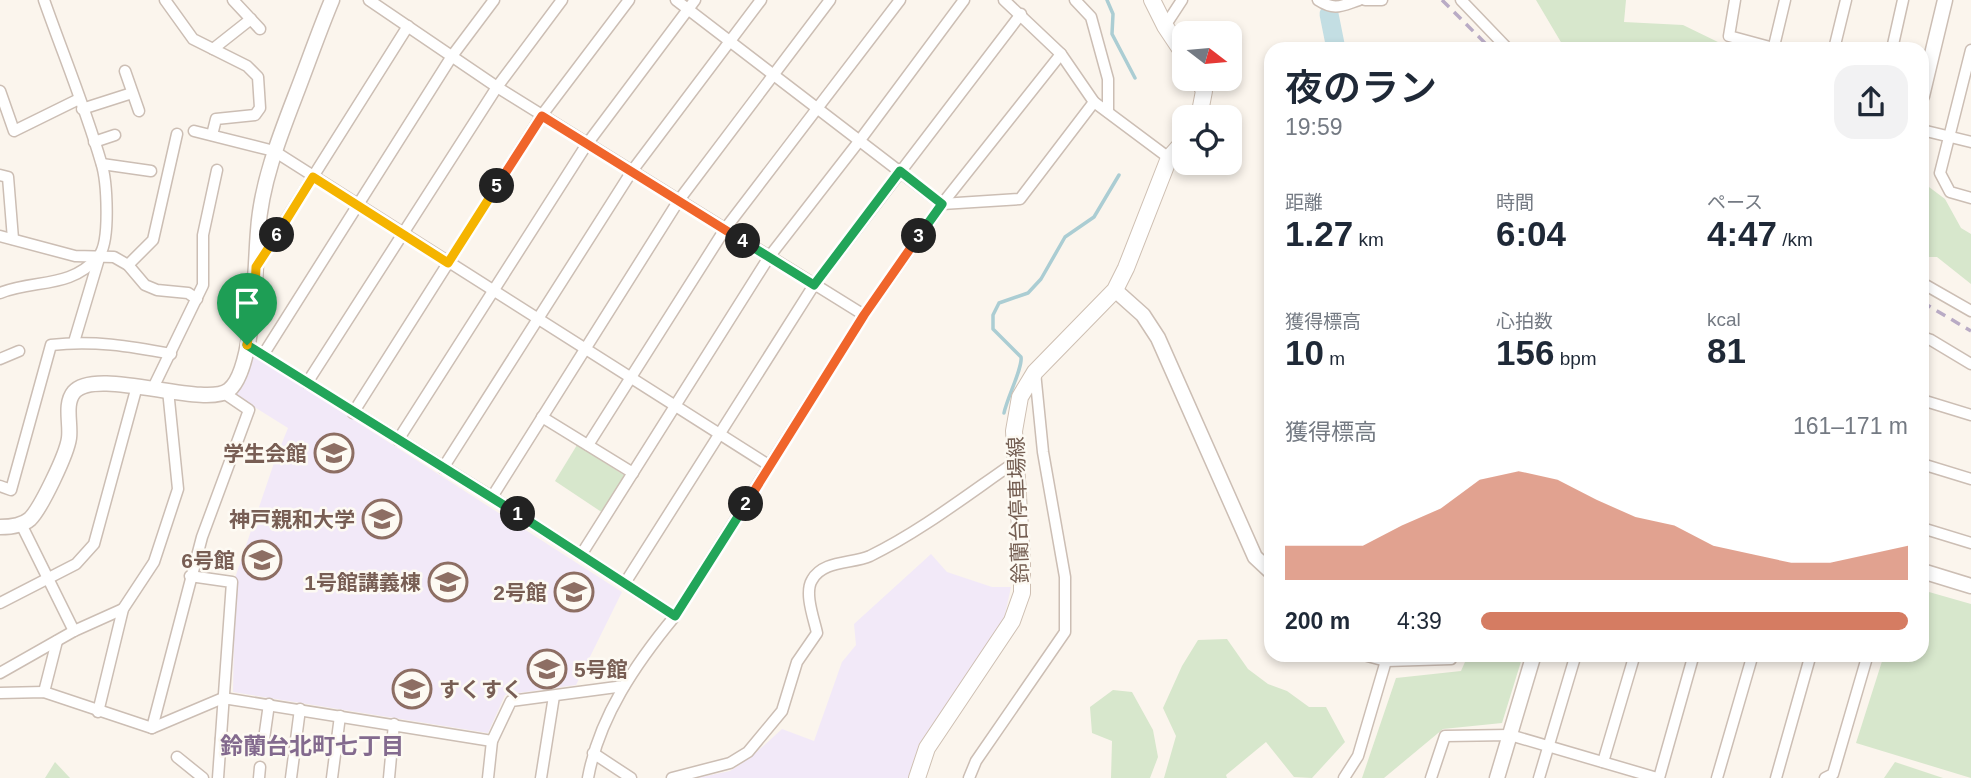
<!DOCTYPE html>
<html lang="ja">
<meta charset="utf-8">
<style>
:root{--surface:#fff;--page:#f2f2f3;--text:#1f2937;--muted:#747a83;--accent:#d57c62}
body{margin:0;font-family:Helvetica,"Noto Sans JP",sans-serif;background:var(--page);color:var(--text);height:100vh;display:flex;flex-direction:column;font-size:26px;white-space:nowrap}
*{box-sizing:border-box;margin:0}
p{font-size:23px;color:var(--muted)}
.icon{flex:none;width:38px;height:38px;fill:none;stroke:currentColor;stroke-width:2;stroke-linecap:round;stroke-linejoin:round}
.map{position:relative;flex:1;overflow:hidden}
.drawer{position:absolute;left:1264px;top:42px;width:665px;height:620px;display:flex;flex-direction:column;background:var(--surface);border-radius:21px;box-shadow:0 4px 10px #0003}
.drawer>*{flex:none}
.needle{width:46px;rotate:106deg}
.buttons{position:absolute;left:1172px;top:21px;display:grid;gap:14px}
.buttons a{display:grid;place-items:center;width:70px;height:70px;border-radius:14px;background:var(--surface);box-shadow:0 4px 10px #0003;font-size:35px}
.pin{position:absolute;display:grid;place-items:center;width:60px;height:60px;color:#fff;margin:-72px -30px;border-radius:50% 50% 50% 0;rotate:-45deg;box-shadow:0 0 7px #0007}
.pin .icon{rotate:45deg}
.km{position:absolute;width:35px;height:35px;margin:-18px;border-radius:50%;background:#222;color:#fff;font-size:19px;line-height:35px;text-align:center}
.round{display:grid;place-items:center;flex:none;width:74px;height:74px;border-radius:21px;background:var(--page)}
.headline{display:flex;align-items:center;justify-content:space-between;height:119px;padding:0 21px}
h1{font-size:38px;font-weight:600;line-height:52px}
.stats{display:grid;grid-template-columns:repeat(3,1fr);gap:10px;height:119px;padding:7px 21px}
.stats div{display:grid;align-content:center}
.stats b{font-size:35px;font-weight:600}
.stats small{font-size:19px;font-weight:400}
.stats p{font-size:19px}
.chart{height:196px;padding:14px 21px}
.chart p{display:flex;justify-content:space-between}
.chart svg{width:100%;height:126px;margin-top:7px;fill:var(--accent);opacity:.7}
ul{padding:0 21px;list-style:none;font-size:23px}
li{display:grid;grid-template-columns:112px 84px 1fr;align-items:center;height:52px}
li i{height:18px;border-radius:9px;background:var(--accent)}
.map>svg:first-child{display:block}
</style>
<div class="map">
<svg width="1971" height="778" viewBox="0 0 1971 778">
<rect width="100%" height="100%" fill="#fbf5ed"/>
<!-- education -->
<g fill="#f2e9f8">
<polygon points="251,354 622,592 576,685 505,695 488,733 233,692 235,578 275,460 288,428 235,395 245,376"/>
<polygon points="931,554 947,572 992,587 1011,587 1004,619 919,744 908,778 697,778 730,771 750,758 782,729 814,741 842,662 856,645 854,624"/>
</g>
<!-- green -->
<g fill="#d7e7cc">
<polygon points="1536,0 1626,0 1624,22 1683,25 1720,43 1739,49 1565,49"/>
<polygon points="1925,184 1945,199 1961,228 1971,234 1971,284 1937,257 1922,257 1922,187"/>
<polygon points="577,445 627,477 603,513 555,481"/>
<polygon points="1922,590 1971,604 1971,778 1856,743 1884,655 1922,654"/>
<polygon points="1227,639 1248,669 1268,684 1287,691 1309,707 1326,707 1345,742 1312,778 1294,777 1266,742 1226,775 1227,778 1164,778 1176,736 1163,708 1182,666 1198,640"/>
<polygon points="1468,655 1523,655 1502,723 1443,729 1384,778 1362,778 1396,678 1461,671"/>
<polygon points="1113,690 1132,692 1153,730 1158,757 1150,778 1111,778 1112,741 1092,733 1090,707"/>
<polygon points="55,762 70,778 45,778"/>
<polygon points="1895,762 1943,778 1884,778"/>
</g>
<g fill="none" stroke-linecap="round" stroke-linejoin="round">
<!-- stream -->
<g stroke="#abcdd3" stroke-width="3.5">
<polyline points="1107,0 1113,14 1112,34 1135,78"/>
<path d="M 1004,413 C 1007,398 1023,367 1021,357 L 993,329 L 993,315 L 999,303 L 1028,293 L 1041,279 L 1065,237 L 1094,217 L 1119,175"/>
</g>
<!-- river -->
<polyline stroke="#c3dee3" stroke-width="19" points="1329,14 1336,49"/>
<defs>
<g id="minor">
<polyline points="165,0 193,39 247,66 258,77 260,108 255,115 216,119 212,135"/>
<polyline points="233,0 260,29"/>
<polyline points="369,0 497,87 864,315"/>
<polyline points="676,0 942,204 1020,199 1094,102"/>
<polyline points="1004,0 1061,54 1094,102 1169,158"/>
<polyline points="1075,0 1091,17 1108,79 1108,112"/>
<path d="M 1318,0 C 1335,11 1341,6 1359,0"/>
<polyline points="1365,0 1382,0"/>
<polyline points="1461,0 1508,49"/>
<polyline points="1735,0 1729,36 1777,49"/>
<polyline points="1165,26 1182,0"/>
<polyline points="1774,46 1785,0"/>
<polyline points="213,49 251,19"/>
<polyline points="1834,49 1846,0"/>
<polyline points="1892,49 1903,0"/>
<polyline points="1971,50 1940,173 1950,192 1971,198"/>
<polyline points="125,71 139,111"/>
<polyline points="0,91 14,131 79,99"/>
<polyline points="82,109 132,93"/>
<polyline points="1922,130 1971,142"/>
<polyline points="194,131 274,151 770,466"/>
<polyline points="94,142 115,135"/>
<polyline points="102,164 151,171"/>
<polyline points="0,175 8,177 13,239"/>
<polyline points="0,236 75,256 114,257 128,265 145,285 157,290 188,293 197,299"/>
<polyline points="128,265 153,240 177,134"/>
<polyline points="256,267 408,26"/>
<polyline points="1922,283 1971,311"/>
<path d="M 0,293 C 35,279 70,289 98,257 C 111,243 107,180 101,162 C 85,107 63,54 44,0"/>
<polyline points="1922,337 1931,340 1971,364"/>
<polyline points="74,342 100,255"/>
<polyline points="247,345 492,497 675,616"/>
<polyline points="263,355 452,56 494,0"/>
<polyline points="0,359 19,351"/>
<polyline points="307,383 497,87 562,0"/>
<polyline points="153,388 203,285 203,235 217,170"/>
<polyline points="1922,400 1971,415"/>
<polyline points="353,413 542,115 629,0"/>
<polyline points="542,417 633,473"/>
<polyline points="398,440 587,144 695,0"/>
<polyline points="588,445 725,229 900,0"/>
<polyline points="1922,464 1971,479"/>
<polyline points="443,468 632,171 761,0"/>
<path d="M 0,486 L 11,490 L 51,345 C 92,340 130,346 171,354"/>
<polyline points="492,497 679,200 830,0"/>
<polyline points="21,524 74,631"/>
<polyline points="1922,528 1971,543"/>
<polyline points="581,555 769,257 860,140 964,0"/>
<polyline points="190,576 232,582 218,778"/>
<polyline points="625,583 814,285 1021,14"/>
<polyline points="0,603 76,564 94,544 137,386"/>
<polyline points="1360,654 1386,661 1451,659 1453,654"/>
<polyline points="0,673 74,631 123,609"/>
<polyline points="44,692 57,641"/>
<polyline points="0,693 44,692 152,728 223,698 492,741"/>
<polyline points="98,712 123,609 154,562 178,489 168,390"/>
<polyline points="152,728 202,537 249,410 224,393"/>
<polyline points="221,739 250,748"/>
<polyline points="264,739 269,704"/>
<polyline points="593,753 631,778"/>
<polyline points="177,757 203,778"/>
<polyline points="1603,762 1635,654"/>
<polyline points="259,778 260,767"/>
<polyline points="291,778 300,709"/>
<polyline points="332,778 340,716"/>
<polyline points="389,778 394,724"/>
<polyline points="488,778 492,741 511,701 624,686"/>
<polyline points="541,778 554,696"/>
<path d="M 588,778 C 599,717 636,663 675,616 L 864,315 L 942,204 L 1061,54"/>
<path d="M 672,778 L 730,763 L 748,752 L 782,711 L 797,662 L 817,633 C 814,619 804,593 812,580 C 823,560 852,564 870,556 C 921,531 967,495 1015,462"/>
<polyline points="969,778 976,761 1065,632 1065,577 1043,452 1035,372"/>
<polyline points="1344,778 1358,756 1388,654"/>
<polyline points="1431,778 1445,736 1510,735 1657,778"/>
<polyline points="1539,778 1576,654"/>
<polyline points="1659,778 1694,654"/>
<polyline points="1717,778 1753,654"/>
<polyline points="1776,778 1811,654"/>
<polyline points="1825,778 1833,774 1868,654"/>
</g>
<g id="tertiary">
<polyline points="1922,96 1945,0"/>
<polyline points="1115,290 1143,315 1158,338 1255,557 1270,571"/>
<path d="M 0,527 C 10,527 22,526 30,519 C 41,508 67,454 69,438 C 71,424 64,404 74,392 C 96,366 205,409 229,390 C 255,369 255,264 258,231 C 261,184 279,138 296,94 C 308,63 319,31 332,0"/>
<polyline points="1922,571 1971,586"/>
<polyline points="1497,778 1534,654"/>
</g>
<g id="secondary">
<polyline points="1152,0 1165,26 1185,56"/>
<polyline points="1198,79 1204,91 1199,117"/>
<polyline points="917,778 927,748 1012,621 1022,593 1022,561 1014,431 1020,397 1035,372 1115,290 1126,268 1169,158 1185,140"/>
</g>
</defs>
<!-- minor casing -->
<use href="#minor" stroke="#ccbeb4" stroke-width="13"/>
<!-- tertiary casing -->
<use href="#tertiary" stroke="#ccbeb4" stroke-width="17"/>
<!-- secondary casing -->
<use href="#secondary" stroke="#cebfb2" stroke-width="18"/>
<!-- minor -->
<use href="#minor" stroke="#fff" stroke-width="10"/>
<!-- tertiary -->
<use href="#tertiary" stroke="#fff" stroke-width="14"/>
<!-- secondary -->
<use href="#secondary" stroke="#fff" stroke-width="16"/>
<!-- rail -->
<g stroke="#b9abc5" stroke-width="3.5" stroke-dasharray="10 7" stroke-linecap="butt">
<polyline points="1442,0 1491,49"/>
<polyline points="1922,302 1971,331"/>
</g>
</g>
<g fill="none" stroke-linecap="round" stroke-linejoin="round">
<defs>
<polyline id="split-1" points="247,345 518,514"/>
<polyline id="split-2" points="518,514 675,616 746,504"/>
<polyline id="split-3" points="746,504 864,315 919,236"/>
<polyline id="split-4" points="743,241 814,285 900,171 942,204 919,236"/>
<polyline id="split-5" points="497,186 542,116 743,241"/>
<polyline id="split-6" points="277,235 313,177 448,263 497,186"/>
<polyline id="split-7" points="247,345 255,290 256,267 277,235"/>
</defs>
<!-- split-1 casing -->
<use href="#split-1" stroke="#fff" stroke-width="14"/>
<!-- split-2 casing -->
<use href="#split-2" stroke="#fff" stroke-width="14"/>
<!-- split-3 casing -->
<use href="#split-3" stroke="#fff" stroke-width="14"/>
<!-- split-4 casing -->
<use href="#split-4" stroke="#fff" stroke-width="14"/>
<!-- split-5 casing -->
<use href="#split-5" stroke="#fff" stroke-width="14"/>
<!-- split-6 casing -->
<use href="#split-6" stroke="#fff" stroke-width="14"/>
<!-- split-7 casing -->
<use href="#split-7" stroke="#fff" stroke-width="14"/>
<!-- split-1 -->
<use href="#split-1" stroke="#22a559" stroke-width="9"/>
<!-- split-2 -->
<use href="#split-2" stroke="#22a559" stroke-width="9"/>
<!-- split-3 -->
<use href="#split-3" stroke="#f0652b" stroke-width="9"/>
<!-- split-4 -->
<use href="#split-4" stroke="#22a559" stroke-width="9"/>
<!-- split-5 -->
<use href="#split-5" stroke="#f0652b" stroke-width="9"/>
<!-- split-6 -->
<use href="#split-6" stroke="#f5b400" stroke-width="9"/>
<!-- split-7 -->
<use href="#split-7" stroke="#f5b400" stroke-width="9"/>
</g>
<!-- icons -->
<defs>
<symbol id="university-ring" viewBox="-11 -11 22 22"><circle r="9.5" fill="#fdfaf3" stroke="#8d6e63" stroke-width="1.5"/><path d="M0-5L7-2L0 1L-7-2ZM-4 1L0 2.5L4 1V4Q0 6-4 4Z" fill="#8d6e63"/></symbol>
</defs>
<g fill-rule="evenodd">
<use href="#university-ring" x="312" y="431" width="44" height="44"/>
<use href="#university-ring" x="360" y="497" width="44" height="44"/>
<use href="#university-ring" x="240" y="538" width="44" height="44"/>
<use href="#university-ring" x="426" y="560" width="44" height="44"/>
<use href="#university-ring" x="552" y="570" width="44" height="44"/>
<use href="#university-ring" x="525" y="647" width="44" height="44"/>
<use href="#university-ring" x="390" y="667" width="44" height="44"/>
</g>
<g text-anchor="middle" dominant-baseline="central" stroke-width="5" stroke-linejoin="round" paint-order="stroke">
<!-- education labels -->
<g font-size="21" font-weight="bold" fill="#785e54" stroke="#fdfaf3" text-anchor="end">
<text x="307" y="453">学生会館</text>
<text x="355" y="519">神戸親和大学</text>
<text x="235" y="560">6号館</text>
<text x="421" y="582">1号館講義棟</text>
<text x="547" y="592">2号館</text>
<text x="574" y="669" text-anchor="start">5号館</text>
<text x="439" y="689" text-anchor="start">すくすく</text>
</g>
<!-- street labels -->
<g font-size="21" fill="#745e52" stroke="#fdfaf3">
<text transform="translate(1018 510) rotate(-92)">鈴蘭台停車場線</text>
</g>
<!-- neighbourhood labels -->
<g font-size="23" font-weight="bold" fill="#836a8e" stroke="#fdfaf3">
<text x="312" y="746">鈴蘭台北町七丁目</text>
</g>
</g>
</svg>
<div class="buttons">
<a><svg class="needle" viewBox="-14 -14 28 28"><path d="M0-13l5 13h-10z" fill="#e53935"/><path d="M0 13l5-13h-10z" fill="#747a83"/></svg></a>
<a><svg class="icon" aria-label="locate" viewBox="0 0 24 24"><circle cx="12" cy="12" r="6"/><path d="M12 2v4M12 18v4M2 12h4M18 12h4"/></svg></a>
</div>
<div class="pin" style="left:247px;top:345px;background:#1e9e55"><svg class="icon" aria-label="arrive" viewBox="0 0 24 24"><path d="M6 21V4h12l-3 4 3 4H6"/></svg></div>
<b class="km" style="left:518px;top:514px">1</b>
<b class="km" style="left:746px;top:504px">2</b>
<b class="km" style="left:919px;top:236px">3</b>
<b class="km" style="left:743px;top:241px">4</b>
<b class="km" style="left:497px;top:186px">5</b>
<b class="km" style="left:277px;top:235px">6</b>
<section class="drawer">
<div class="headline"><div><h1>夜のラン</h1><p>19:59</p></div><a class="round"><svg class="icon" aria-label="share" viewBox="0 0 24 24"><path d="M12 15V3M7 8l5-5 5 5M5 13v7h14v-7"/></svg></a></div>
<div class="stats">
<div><p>距離</p><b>1.27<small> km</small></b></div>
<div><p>時間</p><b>6:04</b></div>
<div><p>ペース</p><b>4:47<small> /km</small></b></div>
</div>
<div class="stats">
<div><p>獲得標高</p><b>10<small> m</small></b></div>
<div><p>心拍数</p><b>156<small> bpm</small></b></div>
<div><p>kcal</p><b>81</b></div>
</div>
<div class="chart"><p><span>獲得標高</span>161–171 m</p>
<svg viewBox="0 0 160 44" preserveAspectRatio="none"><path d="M0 44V32L10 32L20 32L30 25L40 19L50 9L60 6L70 9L80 16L90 22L100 25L110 32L120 35L130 38L140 38L150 35L160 32V44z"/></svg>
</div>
<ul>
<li><b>200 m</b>4:39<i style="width:100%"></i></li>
</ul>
</section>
</div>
